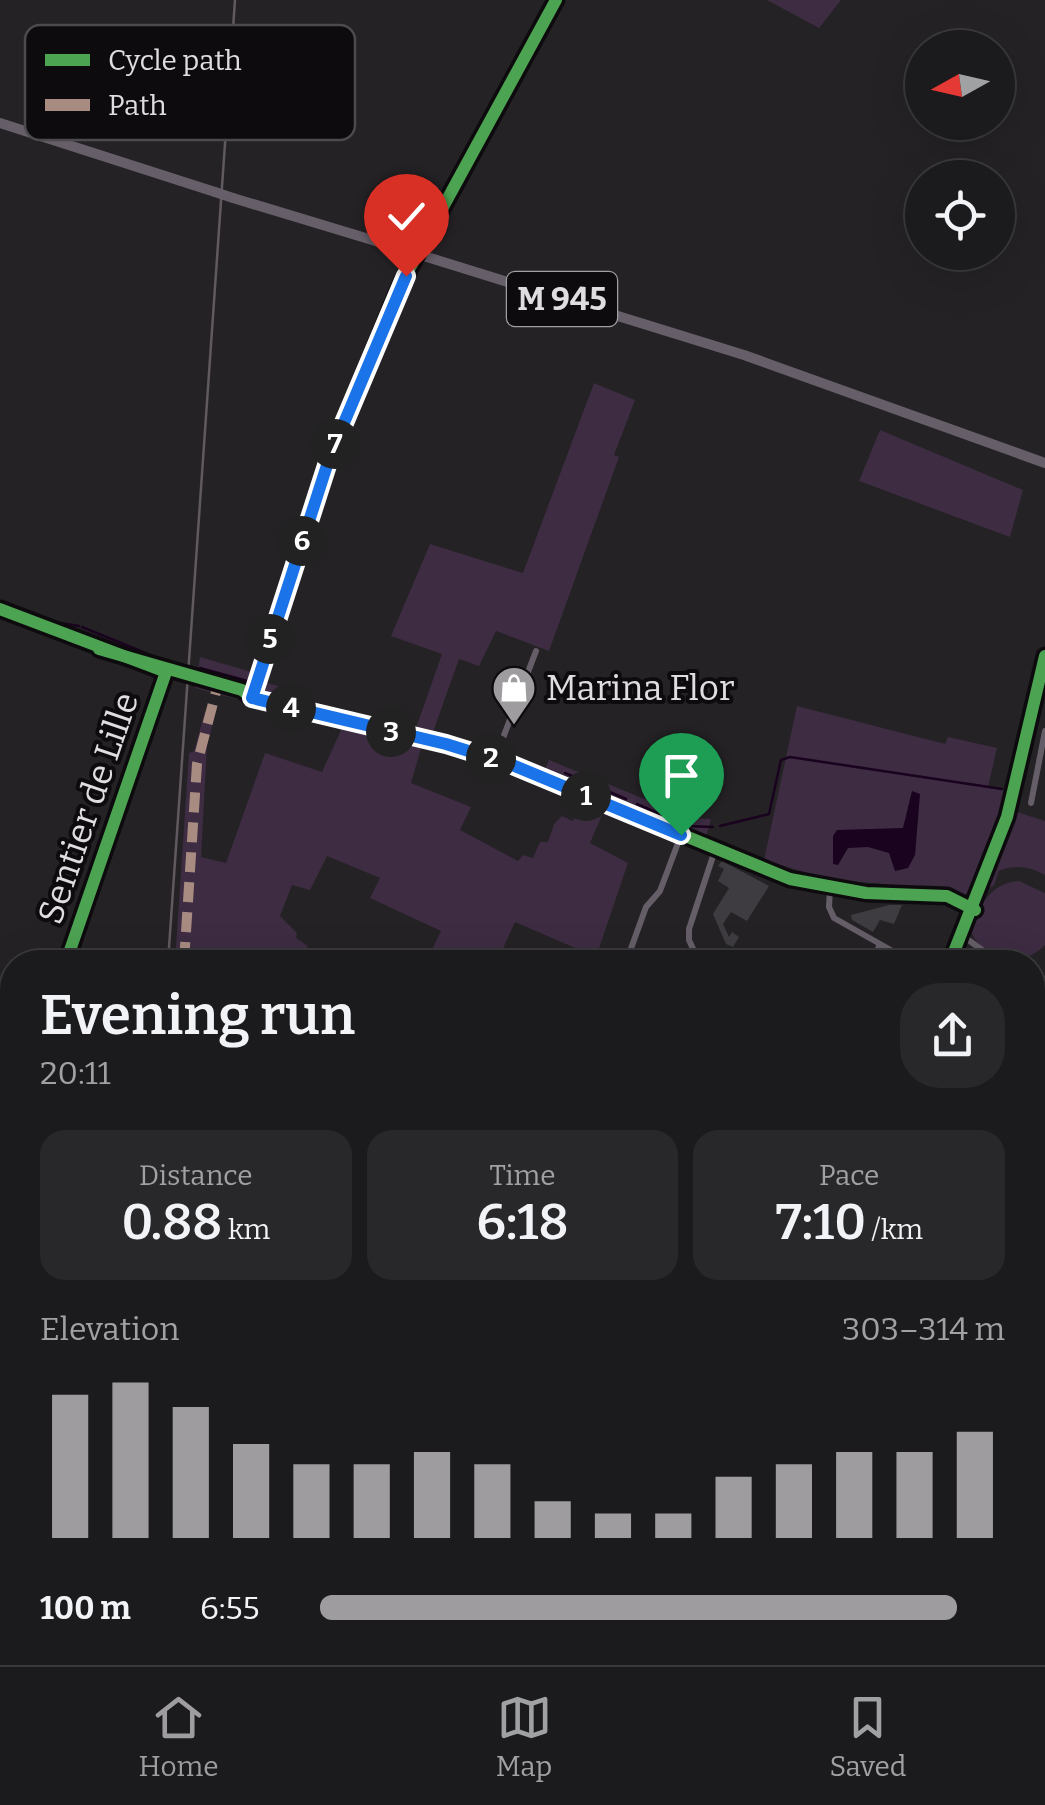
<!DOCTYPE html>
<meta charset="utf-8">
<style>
:root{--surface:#1b1a1c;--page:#282729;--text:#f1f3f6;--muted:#a0a1a3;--line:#39383b;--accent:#9e9c9f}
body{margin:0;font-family:Bitter,serif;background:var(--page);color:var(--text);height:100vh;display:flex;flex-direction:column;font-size:38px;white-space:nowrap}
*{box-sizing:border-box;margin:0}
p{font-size:32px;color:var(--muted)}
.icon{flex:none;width:55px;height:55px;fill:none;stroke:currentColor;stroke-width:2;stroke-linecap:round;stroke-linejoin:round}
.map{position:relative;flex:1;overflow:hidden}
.details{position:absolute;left:0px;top:950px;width:1045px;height:715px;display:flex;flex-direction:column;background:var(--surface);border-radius:40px 40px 0 0;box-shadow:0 10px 40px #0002,0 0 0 2px var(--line)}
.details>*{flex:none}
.needle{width:65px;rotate:262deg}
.tools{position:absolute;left:905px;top:30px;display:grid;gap:20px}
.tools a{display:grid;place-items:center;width:110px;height:110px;border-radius:50%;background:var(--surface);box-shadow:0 10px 40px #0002,0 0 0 2px var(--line);font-size:50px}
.pin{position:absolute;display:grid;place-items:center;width:85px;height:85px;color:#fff;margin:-102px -42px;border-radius:50% 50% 50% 0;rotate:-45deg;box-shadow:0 0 10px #0007}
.pin .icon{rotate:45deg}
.km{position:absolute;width:50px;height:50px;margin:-25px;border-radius:50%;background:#222;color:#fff;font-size:28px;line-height:50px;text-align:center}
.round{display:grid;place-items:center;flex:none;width:105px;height:105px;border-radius:40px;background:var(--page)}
.summary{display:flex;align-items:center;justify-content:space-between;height:170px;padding:0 40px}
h1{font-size:55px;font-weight:600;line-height:75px}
.figures{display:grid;grid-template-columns:repeat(3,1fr);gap:15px;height:170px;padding:10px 40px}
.figures div{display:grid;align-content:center;border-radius:25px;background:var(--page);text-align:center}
.figures b{font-size:50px;font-weight:600}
.figures small{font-size:28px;font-weight:400}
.figures p{font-size:28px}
.chart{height:280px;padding:20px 40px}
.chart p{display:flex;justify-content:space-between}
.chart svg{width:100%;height:180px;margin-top:10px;stroke:var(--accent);stroke-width:6}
ul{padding:0 40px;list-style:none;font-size:32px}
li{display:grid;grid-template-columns:160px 120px 1fr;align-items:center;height:75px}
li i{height:25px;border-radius:12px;background:var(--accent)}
.dock{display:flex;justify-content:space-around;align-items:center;height:140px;border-top:2px solid var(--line);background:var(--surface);font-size:28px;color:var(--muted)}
.dock a{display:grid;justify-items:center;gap:5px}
.dock .on{color:var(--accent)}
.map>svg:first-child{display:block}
</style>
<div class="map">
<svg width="1045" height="1665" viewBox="0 0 1045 1665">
<rect width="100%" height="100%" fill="#242225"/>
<!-- green -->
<g fill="#3d2c42">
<polygon points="767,0 841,0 819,28"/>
<polygon points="594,383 635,400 614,455 619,457 549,651 496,631 479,666 459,659 432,735 415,731 442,654 391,636 430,544 523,573"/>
<polygon points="880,430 1023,490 1010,537 859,481"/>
<polygon points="200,657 265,676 265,682 296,692 295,699 285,698 282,711 195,688"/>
<polygon points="797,706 945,744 948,737 997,748 988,787 1007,791 968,901 951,890 828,879 764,860"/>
<polygon points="205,711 215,714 207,746 201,857 226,863 265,753 322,772 342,728 422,745 411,783 471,807 460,830 518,861 523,855 533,858 540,842 548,842 554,824 562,816 573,821 581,802 602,815 590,843 628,863 596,957 515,922 497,962 426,962 441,931 370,898 380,878 327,856 310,890 292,885 280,916 297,933 296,938 308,946 298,962 175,962 189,753 194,751"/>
<polygon points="549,760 691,818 711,819 705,840 609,804 544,772"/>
<path d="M 1017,812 L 1045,821 L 1045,875 C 1030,867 1015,864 999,871 L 994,885 L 988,889 Z"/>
<path d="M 1019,881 L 1045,893 L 1045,945 C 1020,970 985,963 970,930 C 981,905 989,884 1019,881 Z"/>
<polygon points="711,1652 725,1657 722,1665 641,1665 643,1655 633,1653"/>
<polygon points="360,1653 360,1652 615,1653 612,1665 533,1665 515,1660 511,1665 405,1665 395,1660 391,1665 356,1665"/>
</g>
<!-- water -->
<polygon fill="#19031e" points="912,791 920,794 915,855 908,868 895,871 889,853 868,847 848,848 838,865 833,864 833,836 837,830 903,828"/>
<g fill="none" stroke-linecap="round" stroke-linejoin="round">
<!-- stream -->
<g stroke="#19031e" stroke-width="2.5">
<polyline points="60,623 79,626"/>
<polyline points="82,627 155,657"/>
<polyline points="200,668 251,682"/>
<polyline points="565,773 626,799"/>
<polyline points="637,804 687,826 713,827"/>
<polyline points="720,826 769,814 781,760 790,757 1002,789"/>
<polyline points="0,1195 12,1193"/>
</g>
</g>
<!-- building -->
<g fill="#3e3c40">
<polygon points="722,861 769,886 747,921 731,912 723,924 729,937 732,932 739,937 733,947 726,944 713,914 729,888 718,881 724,869 718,866"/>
<polygon points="889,905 902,905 894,924 880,920 873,932 852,920 851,915"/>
</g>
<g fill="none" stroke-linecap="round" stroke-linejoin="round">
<!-- minor -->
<g stroke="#655d67" stroke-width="6">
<polyline points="0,609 180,677"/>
<polyline points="201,683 510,764 790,879 866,893 944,895 974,910"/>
<polyline points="252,698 330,456 400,286 556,0"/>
<polyline points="495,759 536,651"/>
<polyline points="1031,803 1045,731"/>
<polyline points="830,888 829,907 834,918 912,962"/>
<polyline points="960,934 999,962"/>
<polyline points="629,954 646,907 660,891 681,835"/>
<polyline points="66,962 166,672"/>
<polyline points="699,962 689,940 689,929 715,850"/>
<polyline points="874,962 879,946"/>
<polyline points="1032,975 1045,979"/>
<polyline points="1032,1101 1045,1105"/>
<polyline points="0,1117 12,1091"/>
<polyline points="1032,1226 1045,1213"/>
<polyline points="1032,1246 1045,1262"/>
<polyline points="1032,1414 1045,1417"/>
<polyline points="1032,1570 1045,1564"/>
<polyline points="297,1665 309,1658 330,1665"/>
<polyline points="348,1665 353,1652"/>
<polyline points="831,1665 858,1652"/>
</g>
<!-- primary -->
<g stroke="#665e68" stroke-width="10">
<polyline points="0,123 215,192"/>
<polyline points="233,198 402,249"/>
<polyline points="427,257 744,355 1045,463"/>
<polyline points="950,962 1007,817 1045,656"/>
<polyline points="734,1665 737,1652"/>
</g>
<!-- rail -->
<g stroke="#605a60" stroke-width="2.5">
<polyline points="168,962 235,0"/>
<polyline points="123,1665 124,1652"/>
</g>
<!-- primary-bridge -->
<g stroke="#665e68" stroke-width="10">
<polyline points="215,192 233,198"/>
<polyline points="402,249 427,257"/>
</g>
<!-- quiet -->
<g stroke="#a88b81" stroke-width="10" stroke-dasharray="20 10" stroke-linecap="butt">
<polyline points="184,962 197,764 217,688"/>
<polyline points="136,1665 137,1652"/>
</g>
<defs>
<g id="cycleway">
<polyline points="0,609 166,672 66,962"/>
<polyline points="99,649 242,690 252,698 446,744 510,764 790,879 866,893 947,896 975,910"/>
<polyline points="252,698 330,456 400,286 556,0"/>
<polyline points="950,962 1007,817 1045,656"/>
</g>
</defs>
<!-- cycleway casing -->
<use href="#cycleway" stroke="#0d0b0d" stroke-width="19"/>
<!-- cycleway -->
<use href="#cycleway" stroke="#4ca352" stroke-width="12"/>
</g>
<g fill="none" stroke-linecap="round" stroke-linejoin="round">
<defs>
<polyline id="route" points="406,276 330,456 252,698 446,744 510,764 681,835"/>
</defs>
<!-- route casing -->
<use href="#route" stroke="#fff" stroke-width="20"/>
<!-- route -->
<use href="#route" stroke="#1a73e8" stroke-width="12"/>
</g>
<!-- icons -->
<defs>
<symbol id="shop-pin" viewBox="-11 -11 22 30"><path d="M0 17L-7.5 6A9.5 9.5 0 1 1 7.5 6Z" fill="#9e9c9f" stroke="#0d0b0d"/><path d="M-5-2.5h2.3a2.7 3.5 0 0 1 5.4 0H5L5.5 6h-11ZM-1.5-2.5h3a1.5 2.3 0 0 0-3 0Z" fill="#fff"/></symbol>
</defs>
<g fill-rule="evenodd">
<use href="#shop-pin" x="489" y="663" width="50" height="68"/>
</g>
<g text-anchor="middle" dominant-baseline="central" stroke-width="8" stroke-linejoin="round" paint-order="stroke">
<!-- shield labels -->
<rect fill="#0d0b0d" stroke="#a19ea1" stroke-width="2.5" x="507" y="272" width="110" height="54" rx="8"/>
<g font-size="32" font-weight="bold" fill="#e0dde1">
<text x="562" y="299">M 945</text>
</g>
<!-- poi labels -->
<g font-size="35" fill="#e0dde1" stroke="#0d0b0d" text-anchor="start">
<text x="546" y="688">Marina Flor</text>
</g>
<!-- street labels -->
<g font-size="35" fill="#e0dde1" stroke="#0d0b0d">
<text transform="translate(88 808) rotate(-71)">Sentier de Lille</text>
</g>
</g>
<!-- legend -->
<rect x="25" y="25" width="330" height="115" rx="15" fill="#0d0b0d" stroke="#4c4a4d" stroke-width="2.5"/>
<rect x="45" y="54" width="45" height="12" fill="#4ca352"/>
<rect x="45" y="99" width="45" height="12" fill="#a88b81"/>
<g font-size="28" fill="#e0dde1">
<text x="108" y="70">Cycle path</text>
<text x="108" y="115">Path</text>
</g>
</svg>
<div class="tools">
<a><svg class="needle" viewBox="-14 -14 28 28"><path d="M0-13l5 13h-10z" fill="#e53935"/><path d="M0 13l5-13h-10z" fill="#a0a1a3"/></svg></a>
<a><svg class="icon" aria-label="locate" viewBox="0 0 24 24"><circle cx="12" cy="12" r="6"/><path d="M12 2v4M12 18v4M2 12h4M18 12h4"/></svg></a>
</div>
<div class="pin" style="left:681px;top:835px;background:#1e9e55"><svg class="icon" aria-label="arrive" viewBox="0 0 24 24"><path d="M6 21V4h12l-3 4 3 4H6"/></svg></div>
<div class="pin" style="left:406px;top:276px;background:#d93025"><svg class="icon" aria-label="check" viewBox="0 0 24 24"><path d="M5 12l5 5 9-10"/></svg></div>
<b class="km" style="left:586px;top:796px">1</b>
<b class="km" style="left:491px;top:758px">2</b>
<b class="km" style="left:391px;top:732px">3</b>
<b class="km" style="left:291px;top:708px">4</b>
<b class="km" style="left:270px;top:639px">5</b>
<b class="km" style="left:302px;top:541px">6</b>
<b class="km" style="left:335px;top:444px">7</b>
<section class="details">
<div class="summary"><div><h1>Evening run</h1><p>20:11</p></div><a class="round"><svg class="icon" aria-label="share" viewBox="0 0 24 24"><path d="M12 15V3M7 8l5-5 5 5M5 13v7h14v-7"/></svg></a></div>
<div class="figures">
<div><p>Distance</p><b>0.88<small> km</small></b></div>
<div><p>Time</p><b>6:18</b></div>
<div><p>Pace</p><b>7:10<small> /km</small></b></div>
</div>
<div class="chart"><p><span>Elevation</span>303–314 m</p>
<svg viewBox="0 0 160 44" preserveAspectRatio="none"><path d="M5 44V9M15 44V6M25 44V12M35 44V21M45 44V26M55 44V26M65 44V23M75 44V26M85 44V35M95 44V38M105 44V38M115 44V29M125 44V26M135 44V23M145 44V23M155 44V18"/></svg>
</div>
<ul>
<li><b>100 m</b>6:55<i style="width:93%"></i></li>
</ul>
</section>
</div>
<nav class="dock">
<a class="on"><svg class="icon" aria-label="home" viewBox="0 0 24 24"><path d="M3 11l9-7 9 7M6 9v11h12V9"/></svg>Home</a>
<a><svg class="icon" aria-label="map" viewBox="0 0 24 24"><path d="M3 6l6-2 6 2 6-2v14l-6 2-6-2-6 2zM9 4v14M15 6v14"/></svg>Map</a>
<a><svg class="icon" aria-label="saved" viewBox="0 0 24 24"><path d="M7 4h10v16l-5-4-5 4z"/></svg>Saved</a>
</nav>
